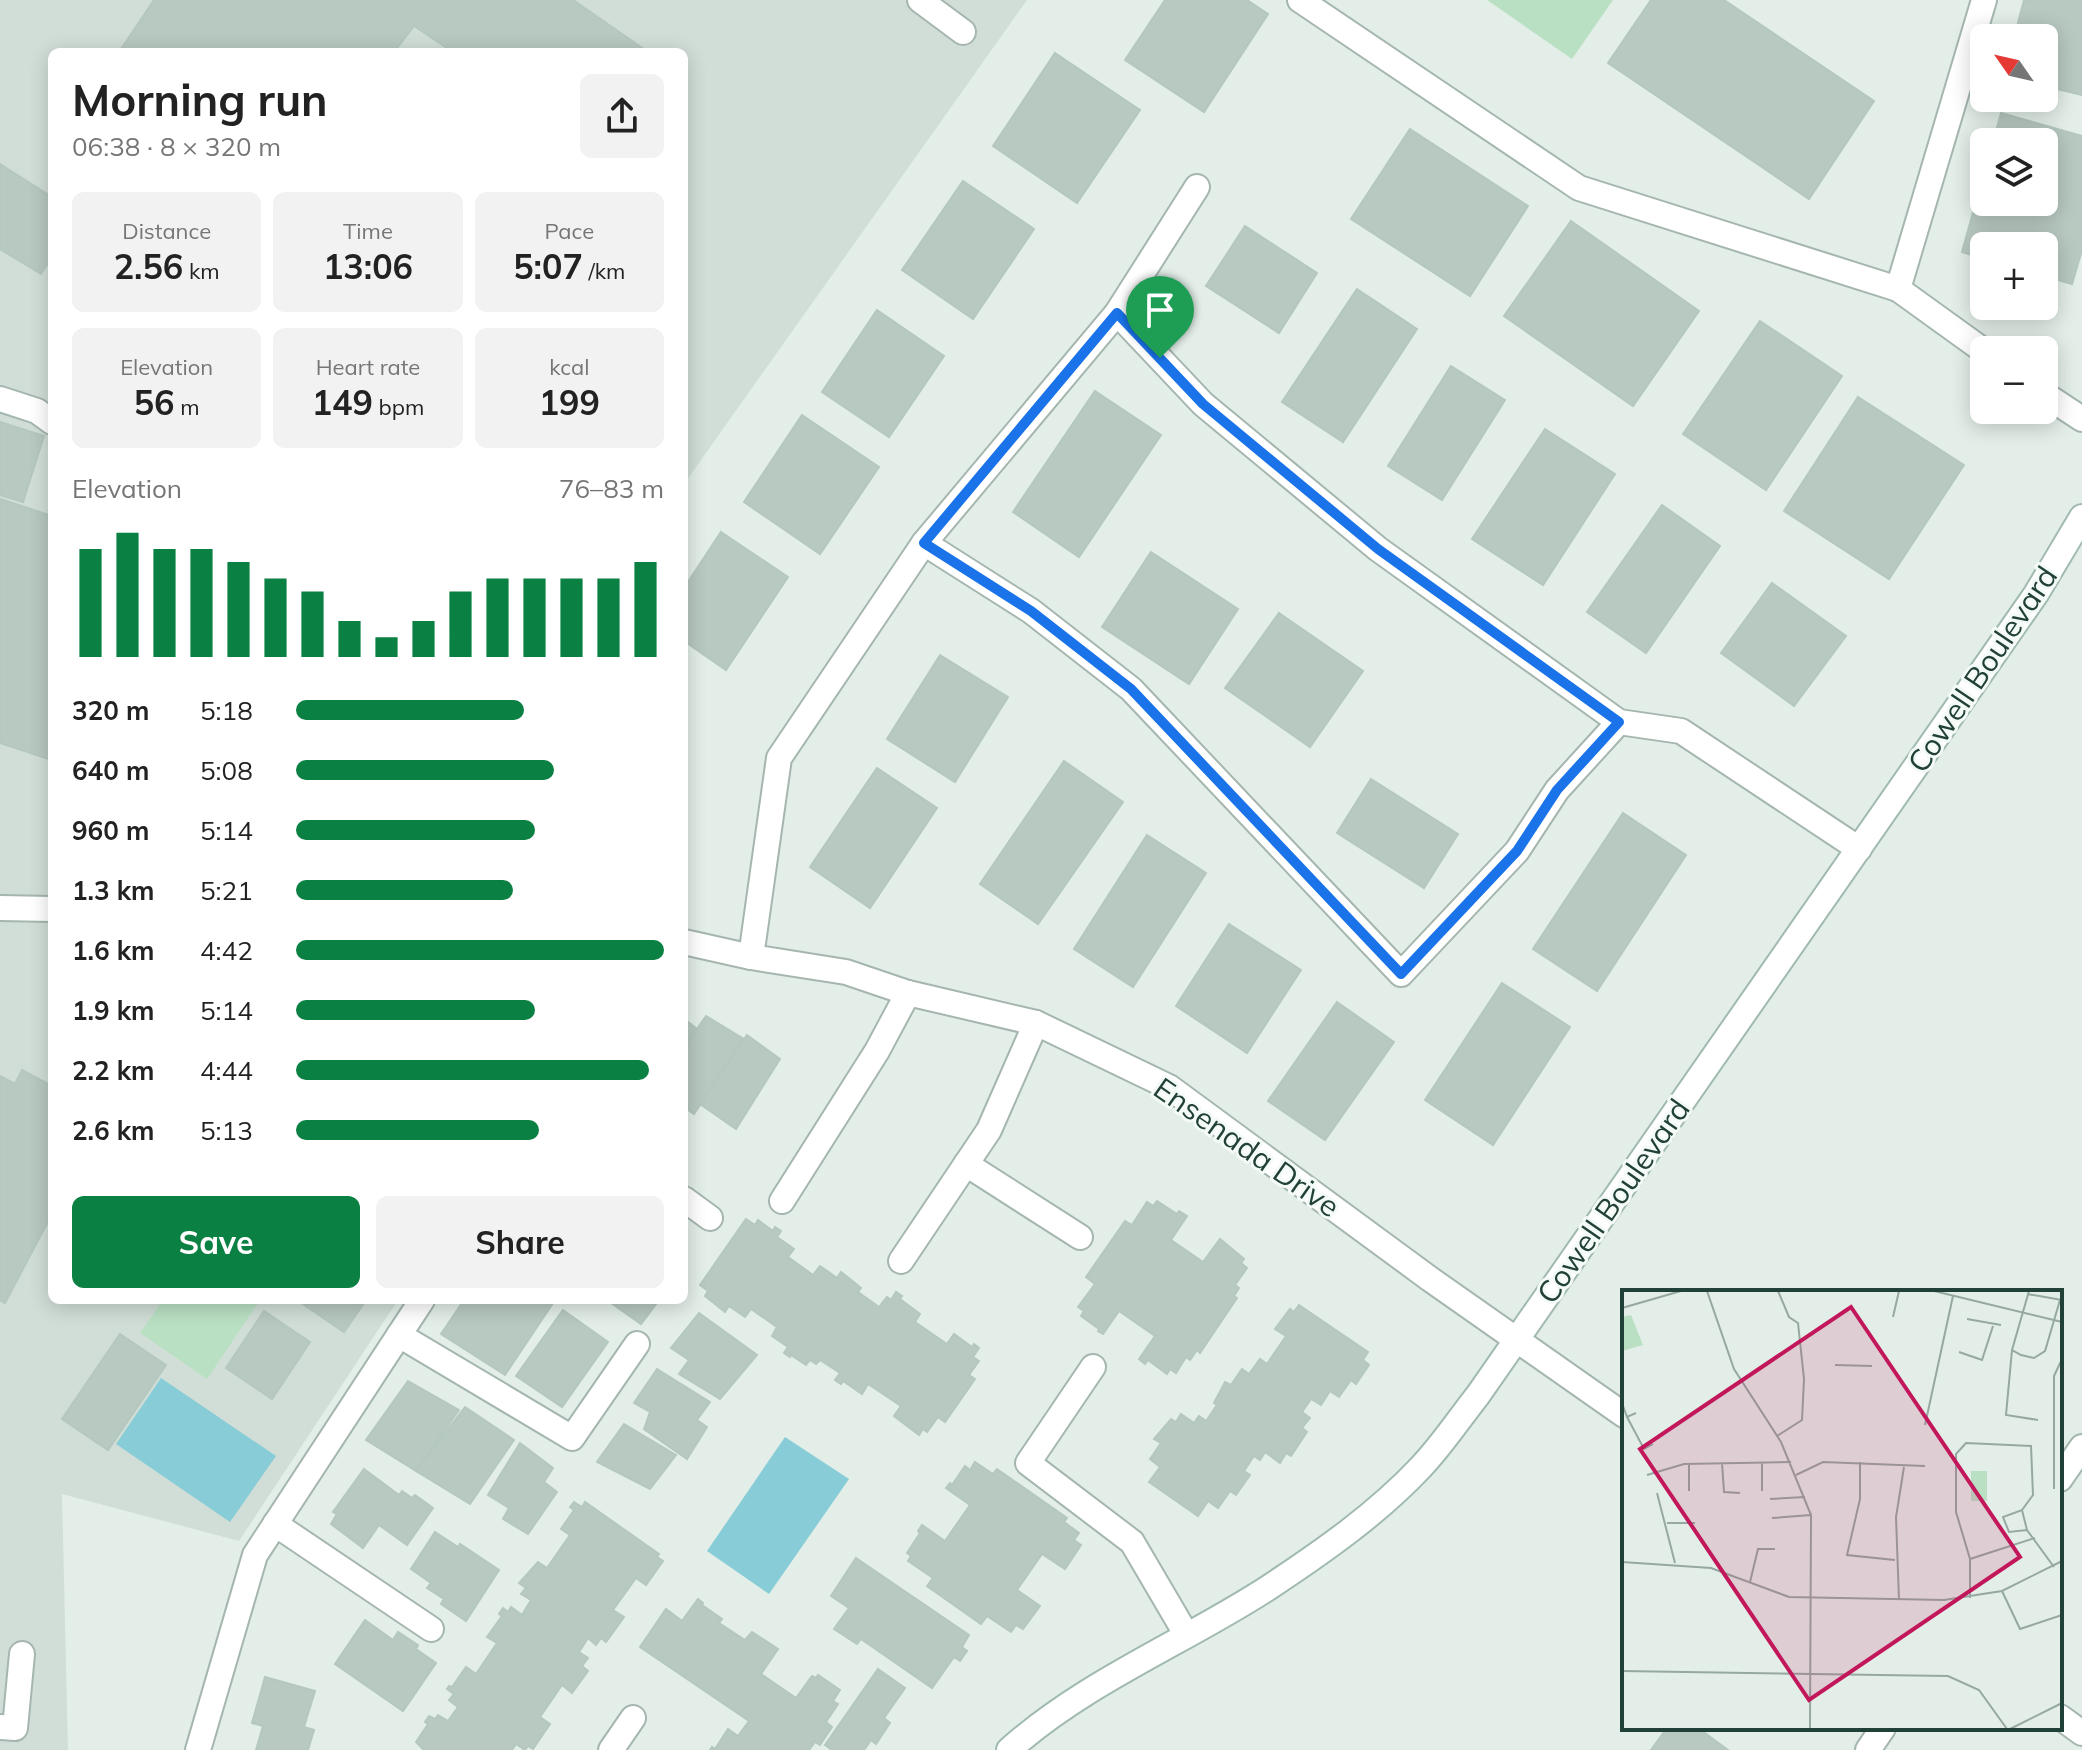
<!DOCTYPE html>
<meta charset="utf-8">
<style>
:root{--surface:#fff;--page:#f2f2f2;--text:#222;--muted:#767676;--accent:#0b8043}
body{margin:0;font-family:Mulish,sans-serif;background:var(--page);color:var(--text);height:100vh;display:flex;flex-direction:column;font-size:30px;white-space:nowrap}
*{box-sizing:border-box;margin:0}
p{font-size:26px;color:var(--muted)}
.icon{flex:none;width:44px;height:44px;fill:none;stroke:currentColor;stroke-width:2;stroke-linecap:round;stroke-linejoin:round}
.map{position:relative;flex:1;overflow:hidden}
.details{position:absolute;left:48px;top:48px;width:640px;height:1256px;display:flex;flex-direction:column;background:var(--surface);border-radius:12px;box-shadow:0 4px 20px #0003}
.details>*{flex:none}
.needle{width:52px;rotate:304deg}
.tools{position:absolute;left:1970px;top:24px;display:grid;gap:16px}
.tools a{display:grid;place-items:center;width:88px;height:88px;border-radius:12px;background:var(--surface);box-shadow:0 4px 20px #0003;font-size:40px}
.pin{position:absolute;display:grid;place-items:center;width:68px;height:68px;color:#fff;margin:-82px -34px;border-radius:50% 50% 50% 0;rotate:-45deg;box-shadow:0 0 8px #0007}
.pin .icon{rotate:45deg}
.round{display:grid;place-items:center;flex:none;width:84px;height:84px;border-radius:12px;background:var(--page)}
.head{display:flex;align-items:center;justify-content:space-between;height:136px;padding:0 24px}
h1{font-size:44px;font-weight:700;line-height:60px}
.stats{display:grid;grid-template-columns:repeat(3,1fr);gap:12px;height:136px;padding:8px 24px}
.stats div{display:grid;align-content:center;border-radius:12px;background:var(--page);text-align:center}
.stats b{font-size:34px;font-weight:700}
.stats small{font-size:22px;font-weight:400}
.stats p{font-size:22px}
.chart{height:224px;padding:16px 24px}
.chart p{display:flex;justify-content:space-between}
.chart svg{width:100%;height:144px;margin-top:8px;stroke:var(--accent);stroke-width:6}
.cta{display:flex;gap:16px;margin-top:auto;padding:16px 24px}
.cta a{flex:1;height:92px;border-radius:12px;background:var(--accent);color:#fff;font-size:32px;font-weight:700;line-height:92px;text-align:center}
.cta a+a{background:var(--page);color:var(--text)}
ul{padding:0 24px;list-style:none;font-size:26px}
li{display:grid;grid-template-columns:128px 96px 1fr;align-items:center;height:60px}
li i{height:20px;border-radius:10px;background:var(--accent)}
.map>svg:first-child{display:block}
</style>
<div class="map">
<svg width="2082" height="1750" viewBox="0 0 2082 1750">
<rect width="100%" height="100%" fill="#e3eee8"/>
<!-- built -->
<polygon fill="#d1ded7" points="0,0 1027,0 684,484 684,52 52,52 52,1300 398,1300 239,1541 62,1494 68,1750 0,1750"/>
<!-- green -->
<g fill="#bae0c3">
<polygon points="1487,0 1613,0 1572,59"/>
<polygon points="163,1300 260,1300 207,1379 140,1333"/>
</g>
<!-- water -->
<g fill="#87ccd6">
<polygon points="161,1378 276,1456 230,1522 116,1444"/>
<polygon points="785,1437 849,1479 769,1594 707,1551"/>
</g>
<!-- building -->
<g fill="#b8c9c1" stroke="#b4c8bf" stroke-width="2">
<polygon points="154,0 573,0 648,52 453,52 414,26 394,52 119,52"/>
<polygon points="1165,0 1247,0 1268,14 1204,112 1125,60"/>
<polygon points="1651,0 1724,0 1874,101 1809,199 1608,63"/>
<polygon points="2024,0 2082,0 2082,95 2044,86 2044,38 2014,38"/>
<polygon points="1055,53 1140,110 1077,203 993,146"/>
<polygon points="2001,113 2082,136 2082,250 2072,284 2044,276 2044,246 1984,246 1984,259 1962,252 1984,173 1984,202 2044,202 2044,142 1993,142"/>
<polygon points="1410,129 1528,206 1470,296 1351,219"/>
<polygon points="0,164 52,197 52,257 41,274 0,249"/>
<polygon points="963,181 1034,229 973,319 902,270"/>
<polygon points="1571,221 1699,311 1633,406 1504,316"/>
<polygon points="1245,226 1317,273 1279,333 1206,286"/>
<polygon points="1357,289 1417,329 1343,442 1282,402"/>
<polygon points="877,310 944,356 889,437 822,392"/>
<polygon points="1760,321 1842,376 1766,490 1683,434"/>
<polygon points="1451,366 1505,400 1442,500 1388,466"/>
<polygon points="1095,391 1161,435 1079,557 1013,512"/>
<polygon points="1858,397 1964,465 1889,579 1784,511"/>
<polygon points="802,415 879,467 820,554 744,502"/>
<polygon points="0,422 44,436 23,502 0,495"/>
<polygon points="1545,429 1615,474 1543,585 1472,539"/>
<polygon points="0,499 52,516 52,760 0,743"/>
<polygon points="1662,505 1720,546 1646,653 1587,612"/>
<polygon points="721,532 788,577 726,670 684,641 684,588"/>
<polygon points="1151,552 1238,609 1189,684 1102,627"/>
<polygon points="1772,583 1846,636 1794,706 1721,653"/>
<polygon points="1279,613 1363,671 1310,747 1225,688"/>
<polygon points="940,655 1008,697 955,782 887,739"/>
<polygon points="1064,761 1123,802 1038,924 980,884"/>
<polygon points="877,768 937,808 870,908 810,867"/>
<polygon points="1371,779 1458,834 1424,888 1337,833"/>
<polygon points="1623,813 1686,855 1597,991 1533,949"/>
<polygon points="1147,835 1206,873 1133,987 1074,949"/>
<polygon points="1229,924 1301,970 1247,1053 1176,1006"/>
<polygon points="1502,983 1570,1027 1493,1145 1425,1100"/>
<polygon points="1337,1002 1394,1042 1325,1140 1268,1101"/>
<polygon points="706,1016 744,1039 694,1114 684,1107 684,1048"/>
<polygon points="684,1019 696,1028 684,1047"/>
<polygon points="747,1035 780,1059 736,1129 700,1104"/>
<polygon points="22,1070 52,1086 52,1214 5,1303 0,1300 0,1076 15,1084"/>
<polygon points="1157,1201 1177,1214 1179,1211 1187,1216 1171,1240 1203,1262 1220,1239 1244,1259 1241,1263 1247,1268 1235,1285 1239,1288 1234,1296 1237,1298 1200,1353 1197,1350 1190,1360 1186,1357 1176,1373 1170,1369 1167,1374 1148,1360 1145,1364 1139,1359 1155,1336 1119,1311 1103,1334 1098,1331 1099,1329 1081,1316 1084,1311 1078,1307 1095,1284 1086,1277 1125,1221 1132,1225 1147,1202 1153,1206"/>
<polygon points="746,1219 755,1225 758,1220 773,1231 775,1227 781,1231 777,1237 794,1249 788,1257 813,1275 820,1266 837,1278 841,1272 861,1288 858,1292 879,1307 887,1297 891,1300 896,1292 902,1296 900,1299 920,1314 915,1322 947,1344 954,1334 972,1347 974,1344 979,1348 973,1357 979,1361 969,1375 975,1379 945,1422 938,1417 927,1432 923,1429 919,1435 894,1416 901,1406 868,1384 862,1394 843,1381 841,1384 835,1380 840,1373 820,1360 816,1364 810,1360 806,1365 791,1355 790,1357 784,1353 788,1347 772,1336 777,1327 751,1309 745,1317 729,1306 725,1312 705,1296 708,1291 700,1285"/>
<polygon points="297,1300 366,1300 344,1332"/>
<polygon points="464,1300 548,1300 553,1303 505,1375 441,1334"/>
<polygon points="607,1300 659,1300 641,1324"/>
<polygon points="1299,1305 1368,1352 1363,1360 1369,1365 1356,1384 1351,1380 1339,1397 1330,1391 1321,1405 1311,1399 1302,1412 1310,1418 1302,1428 1307,1432 1291,1456 1286,1453 1280,1463 1265,1452 1260,1460 1254,1456 1244,1471 1250,1475 1236,1495 1230,1491 1218,1508 1208,1501 1198,1516 1149,1482 1160,1467 1150,1459 1161,1443 1154,1439 1171,1419 1176,1422 1181,1414 1194,1423 1199,1416 1206,1421 1217,1405 1214,1403 1225,1382 1231,1385 1242,1369 1249,1374 1260,1359 1267,1364 1286,1336 1275,1329 1290,1309 1294,1312"/>
<polygon points="563,1310 608,1342 562,1407 516,1376"/>
<polygon points="264,1311 310,1342 272,1399 226,1368"/>
<polygon points="699,1313 757,1355 720,1399 679,1374 689,1360 671,1348"/>
<polygon points="120,1334 166,1365 108,1450 62,1419"/>
<polygon points="657,1369 710,1402 697,1420 707,1427 687,1459 644,1429 650,1412 634,1403"/>
<polygon points="408,1381 459,1410 416,1471 366,1440"/>
<polygon points="465,1407 514,1440 470,1504 416,1471"/>
<polygon points="624,1424 676,1455 650,1489 597,1462"/>
<polygon points="520,1443 553,1468 544,1482 557,1492 528,1534 503,1519 509,1508 488,1495"/>
<polygon points="975,1462 993,1474 997,1469 1067,1518 1064,1522 1079,1533 1074,1540 1081,1545 1065,1569 1042,1554 1017,1590 1040,1606 1023,1629 1016,1625 1011,1632 987,1616 981,1624 927,1586 933,1578 908,1561 911,1556 907,1553 920,1533 918,1531 922,1525 945,1541 970,1505 946,1488 950,1483 952,1485 965,1466 970,1470"/>
<polygon points="364,1469 399,1495 402,1491 412,1498 415,1495 433,1508 407,1545 379,1525 363,1548 331,1524 337,1514 333,1512"/>
<polygon points="574,1502 582,1507 585,1502 659,1554 657,1557 663,1561 646,1585 636,1578 613,1610 624,1617 606,1642 601,1638 596,1645 588,1638 579,1652 588,1658 582,1666 588,1671 572,1693 562,1685 540,1717 550,1724 533,1749 528,1746 525,1750 516,1744 512,1750 424,1750 416,1742 428,1724 425,1722 429,1716 435,1719 438,1715 448,1721 458,1707 449,1700 454,1694 447,1689 449,1686 452,1687 466,1667 476,1674 497,1643 487,1637 502,1616 499,1614 503,1608 508,1612 511,1607 522,1615 531,1600 521,1594 526,1588 519,1583 538,1562 547,1568 570,1535 561,1529 574,1510 570,1507"/>
<polygon points="435,1532 458,1547 460,1544 499,1570 466,1621 441,1604 444,1599 427,1588 431,1583 411,1569"/>
<polygon points="856,1558 969,1635 962,1647 967,1651 960,1661 954,1657 932,1688 861,1639 857,1644 834,1629 849,1608 831,1596"/>
<polygon points="698,1599 703,1603 702,1605 722,1619 719,1623 745,1640 752,1632 778,1649 761,1674 796,1698 812,1676 816,1678 818,1675 840,1690 833,1701 838,1704 826,1722 832,1727 820,1745 815,1742 809,1750 710,1750 712,1747 715,1749 728,1729 738,1736 749,1721 640,1647 666,1609 682,1621"/>
<polygon points="365,1620 393,1640 398,1632 418,1645 416,1649 436,1663 403,1711 335,1664"/>
<polygon points="878,1669 905,1688 884,1718 890,1723 876,1744 871,1740 864,1750 832,1750 825,1745"/>
<polygon points="265,1677 315,1691 304,1727 314,1730 308,1750 256,1750 263,1726 252,1723"/>
<polygon points="1667,1728 1698,1728 1728,1750 1651,1750"/>
</g>
<g fill="none" stroke-linecap="round" stroke-linejoin="round">
<defs>
<g id="lane">
<polyline points="920,0 963,32"/>
<polyline points="1300,0 1579,188 1898,289 1984,351"/>
<polyline points="1898,289 1984,0"/>
<polyline points="2044,394 2082,419"/>
<polyline points="0,399 37,411 52,422"/>
<polyline points="966,1164 1080,1237"/>
<polyline points="782,1201 877,1051 908,993"/>
<polyline points="901,1261 989,1130 1036,1023"/>
<polyline points="1093,1367 1028,1463 1132,1542 1186,1634"/>
<polyline points="0,1727 15,1728 22,1654"/>
<polyline points="611,1750 633,1718"/>
</g>
<g id="street">
<polyline points="1117,313 1203,404 1378,549 1619,722 1681,731 1859,849"/>
<polyline points="924,543 1031,611 1131,689 1401,974 1517,851 1557,790 1619,722"/>
<polyline points="0,908 52,909"/>
<polyline points="684,942 751,957 846,972 908,993 1036,1023 1169,1087 1430,1279 1624,1415"/>
<polyline points="751,957 779,758 924,543 1117,313 1197,187"/>
<polyline points="684,1199 710,1218"/>
<polyline points="399,1335 572,1438 637,1344"/>
<polyline points="2060,1479 2082,1447"/>
<polyline points="275,1524 431,1629"/>
<polyline points="2060,1717 2082,1733"/>
<polyline points="198,1750 255,1555 422,1300"/>
<polyline points="1868,1750 1883,1728"/>
</g>
<path id="secondary" d="M 1009,1750 C 1085,1682 1183,1643 1268,1588 C 1321,1553 1377,1514 1421,1467 C 1442,1445 1459,1419 1478,1395 L 2036,594 L 2082,517"/>
</defs>
<!-- lane casing -->
<use href="#lane" stroke="#a5b6af" stroke-width="28"/>
<!-- street casing -->
<use href="#street" stroke="#a5b6af" stroke-width="28"/>
<!-- secondary casing -->
<use href="#secondary" stroke="#a0bab0" stroke-width="28"/>
<!-- lane -->
<use href="#lane" stroke="#fff" stroke-width="24"/>
<!-- street -->
<use href="#street" stroke="#fff" stroke-width="24"/>
<!-- secondary -->
<use href="#secondary" stroke="#fff" stroke-width="24"/>
</g>
<g fill="none" stroke-linecap="round" stroke-linejoin="round">
<defs>
<polygon id="route" points="1117,313 1203,404 1378,549 1619,722 1557,790 1517,851 1401,974 1131,689 1031,611 924,543"/>
</defs>
<!-- route casing -->
<use href="#route" stroke="#fff" stroke-width="16"/>
<!-- route -->
<use href="#route" stroke="#1a73e8" stroke-width="10"/>
</g>
<g text-anchor="middle" dominant-baseline="central" stroke-width="6" stroke-linejoin="round" paint-order="stroke">
<!-- street labels -->
<g font-size="30" fill="#214037" stroke="#f4faf6">
<text transform="translate(1982 669) rotate(-56)">Cowell Boulevard</text>
<text transform="translate(1247 1147) rotate(35)">Ensenada Drive</text>
<text transform="translate(1613 1201) rotate(-55)">Cowell Boulevard</text>
</g>
</g>
<!-- overview -->
<g transform="translate(1622 1290)">
<rect width="440" height="440" fill="#e3eee8"/>
<path d="M 9,25 L 21,55 L 0,61 L 0,27 ZM 349,181 L 365,181 L 365,211 L 349,211 Z" fill="#bae0c3"/>
<path fill="none" stroke="#95a8a1" stroke-width="2" d="M 85,1 L 112,79 L 159,152 L 189,225 L 188,439M 312,1 L 440,32M 407,1 L 390,60 L 399,65 L 412,68 L 423,61 L 438,10M 405,4 L 440,10M 0,18 L 59,1M 271,27 L 277,1M 345,29 L 379,35M 390,60 L 384,125 L 416,130M 337,62 L 360,70 L 371,36M 213,75 L 250,76M 0,113 L 5,127 L 14,123M 5,127 L 22,159 L 31,154M 303,135 L 331,6M 155,146 L 180,130 L 182,89 L 176,33 L 167,27 L 156,1M 238,172 L 238,209 L 225,265 L 273,270M 100,173 L 102,202 L 118,203M 67,174 L 67,201M 25,185 L 62,174 L 169,172M 174,185 L 201,172 L 303,176M 432,199 L 432,86 L 440,69M 140,201 L 140,173M 35,203 L 53,273M 148,209 L 183,207M 150,228 L 189,225M 45,233 L 73,233M 405,240 L 387,242 L 381,227 L 400,220 L 405,240 L 432,277M 348,269 L 413,248M 0,272 L 89,278 L 167,307 L 322,310 L 380,301 L 440,271M 128,292 L 136,259 L 153,259M 380,301 L 398,339 L 440,325M 348,308 L 348,269 L 334,222 L 334,164 L 344,153 L 409,156 L 411,205 L 400,220M 277,310 L 274,227 L 282,177M 0,381 L 326,386 L 357,400 L 385,439M 388,439 L 440,413"/>
<path fill="#c2185b" fill-opacity="0.15" stroke="#c2185b" stroke-width="4" d="M 229,17 L 398,267 L 187,410 L 18,159 Z"/>
<rect width="440" height="440" fill="none" stroke="#214037" stroke-width="4"/>
</g>
</svg>
<div class="tools">
<a><svg class="needle" viewBox="-14 -14 28 28"><path d="M0-13l5 13h-10z" fill="#e53935"/><path d="M0 13l5-13h-10z" fill="#767676"/></svg></a>
<a><svg class="icon" aria-label="layers" viewBox="0 0 24 24"><path d="M12 4l9 5-9 5-9-5zM3 14l9 5 9-5"/></svg></a>
<a>+</a>
<a>−</a>
</div>
<div class="pin" style="left:1160px;top:358px;background:#1e9e55"><svg class="icon" aria-label="arrive" viewBox="0 0 24 24"><path d="M6 21V4h12l-3 4 3 4H6"/></svg></div>
<section class="details">
<div class="head"><div><h1>Morning run</h1><p>06:38 · 8 × 320 m</p></div><a class="round"><svg class="icon" aria-label="share" viewBox="0 0 24 24"><path d="M12 15V3M7 8l5-5 5 5M5 13v7h14v-7"/></svg></a></div>
<div class="stats">
<div><p>Distance</p><b>2.56<small> km</small></b></div>
<div><p>Time</p><b>13:06</b></div>
<div><p>Pace</p><b>5:07<small> /km</small></b></div>
</div>
<div class="stats">
<div><p>Elevation</p><b>56<small> m</small></b></div>
<div><p>Heart rate</p><b>149<small> bpm</small></b></div>
<div><p>kcal</p><b>199</b></div>
</div>
<div class="chart"><p><span>Elevation</span>76–83 m</p>
<svg viewBox="0 0 160 44" preserveAspectRatio="none"><path d="M5 44V11M15 44V6M25 44V11M35 44V11M45 44V15M55 44V20M65 44V24M75 44V33M85 44V38M95 44V33M105 44V24M115 44V20M125 44V20M135 44V20M145 44V20M155 44V15"/></svg>
</div>
<ul>
<li><b>320 m</b>5:18<i style="width:62%"></i></li>
<li><b>640 m</b>5:08<i style="width:70%"></i></li>
<li><b>960 m</b>5:14<i style="width:65%"></i></li>
<li><b>1.3 km</b>5:21<i style="width:59%"></i></li>
<li><b>1.6 km</b>4:42<i style="width:100%"></i></li>
<li><b>1.9 km</b>5:14<i style="width:65%"></i></li>
<li><b>2.2 km</b>4:44<i style="width:96%"></i></li>
<li><b>2.6 km</b>5:13<i style="width:66%"></i></li>
</ul>
<div class="cta"><a>Save</a><a>Share</a></div>
</section>
</div>
